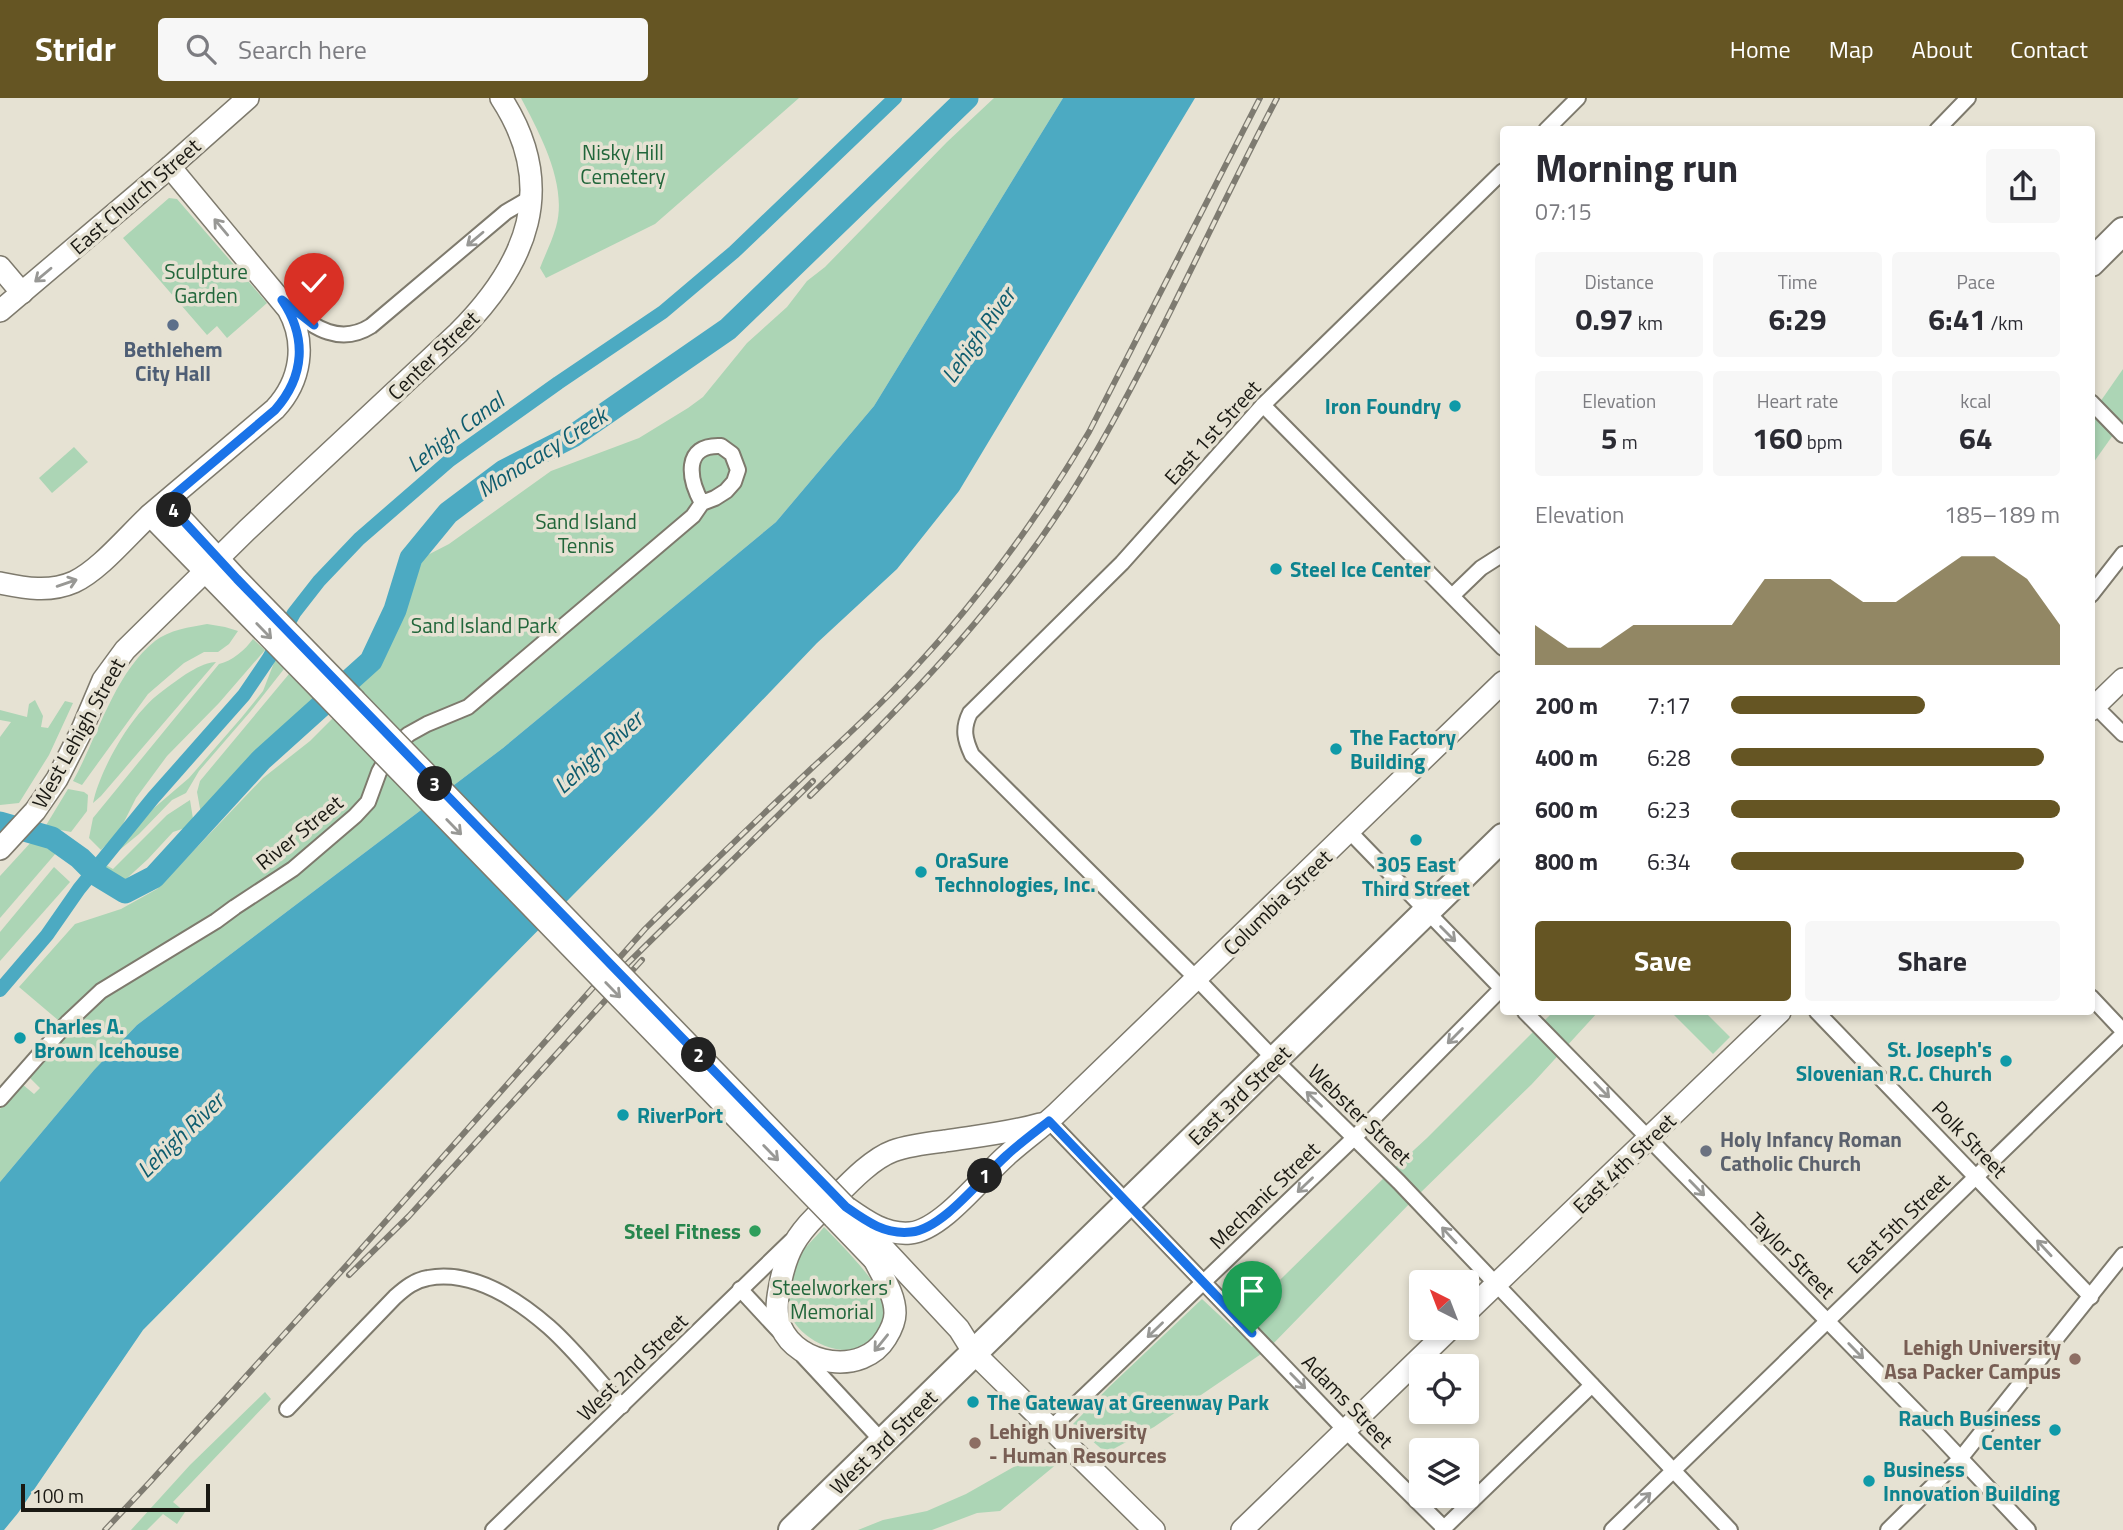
<!DOCTYPE html>
<meta charset="utf-8">
<style>
:root{--surface:#fff;--page:#f7f7f7;--text:#2b2b33;--muted:#7c7c81;--accent:#655523}
body{margin:0;font-family:"Titillium Web",sans-serif;background:var(--page);color:var(--text);height:100vh;display:flex;flex-direction:column;font-size:26px;white-space:nowrap}
*{box-sizing:border-box;margin:0}
p{font-size:23px;color:var(--muted)}
.icon{flex:none;width:38px;height:38px;fill:none;stroke:currentColor;stroke-width:2;stroke-linecap:round;stroke-linejoin:round}
.map{position:relative;flex:1;overflow:hidden}
.sheet{position:absolute;left:1500px;top:28px;width:595px;height:889px;display:flex;flex-direction:column;background:var(--surface);border-radius:7px;box-shadow:0 4px 10px #0003}
.sheet>*{flex:none}
.needle{width:46px;rotate:318deg}
.controls{position:absolute;left:1409px;top:1172px;display:grid;gap:14px}
.controls a{display:grid;place-items:center;width:70px;height:70px;border-radius:7px;background:var(--surface);box-shadow:0 4px 10px #0003;font-size:35px}
.scale{position:absolute;left:21px;bottom:18px;width:189px;box-sizing:border-box;padding-left:7px;border:4px solid #1a1913;border-top:0;font-size:19px;line-height:24px;white-space:nowrap;color:#1a1913;-webkit-text-stroke:5px #e6e2d3;paint-order:stroke}
.pin{position:absolute;display:grid;place-items:center;width:60px;height:60px;color:#fff;margin:-72px -30px;border-radius:50% 50% 50% 0;rotate:-45deg;box-shadow:0 0 7px #0007}
.pin .icon{rotate:45deg}
.km{position:absolute;width:35px;height:35px;margin:-18px;border-radius:50%;background:#222;color:#fff;font-size:19px;line-height:35px;text-align:center}
.round{display:grid;place-items:center;flex:none;width:74px;height:74px;border-radius:7px;background:var(--page)}
.head{display:flex;align-items:center;justify-content:space-between;height:119px;padding:0 35px}
h1{font-size:38px;font-weight:700;line-height:52px}
.metrics{display:grid;grid-template-columns:repeat(3,1fr);gap:10px;height:119px;padding:7px 35px}
.metrics div{display:grid;align-content:center;border-radius:7px;background:var(--page);text-align:center}
.metrics b{font-size:30px;font-weight:700}
.metrics small{font-size:19px;font-weight:400}
.metrics p{font-size:19px}
.chart{height:196px;padding:14px 35px}
.chart p{display:flex;justify-content:space-between}
.chart svg{width:100%;height:126px;margin-top:7px;fill:var(--accent);opacity:.7}
.button{display:flex;gap:14px;margin-top:auto;padding:14px 35px}
.button a{flex:1;height:80px;border-radius:7px;background:var(--accent);color:#fff;font-size:28px;font-weight:700;line-height:80px;text-align:center}
.button a+a{background:var(--page);color:var(--text)}
ul{padding:0 35px;list-style:none;font-size:23px}
li{display:grid;grid-template-columns:112px 84px 1fr;align-items:center;height:52px}
li i{height:18px;border-radius:9px;background:var(--accent)}
header{display:flex;align-items:center;gap:42px;box-sizing:border-box;height:98px;padding:0 35px;background:var(--accent);color:#fff}
header strong{font-size:33px}
nav{display:flex;gap:38px;margin-inline-start:auto;font-size:24px}
.search{width:490px;height:63px;background:var(--page);display:flex;align-items:center;gap:18px;box-sizing:border-box;padding:0 24px;border-radius:7px;color:var(--muted);font-size:26px}
.map>svg:first-child{display:block}
</style>
<header>
<strong>Stridr</strong>
<div class="search"><svg class="icon" aria-label="search" viewBox="0 0 24 24"><circle cx="10" cy="10" r="6"/><path d="M15 15l6 6"/></svg>Search here</div>
<nav><a>Home</a><a>Map</a><a>About</a><a>Contact</a></nav>
</header>
<div class="map">
<svg width="2123" height="1432" viewBox="0 0 2123 1432">
<rect width="100%" height="100%" fill="#e6e2d3"/>
<!-- green -->
<g fill="#acd5b5">
<path d="M 521,0 L 799,0 L 655,126 L 546,180 L 540,170 C 545,157 552,143 556,129 C 568,87 540,36 521,0 Z"/>
<polygon points="994,0 1063,0 874,308 776,424 503,650 137,927 94,972 0,1084 0,1011 22,986 34,996 40,990 29,979 67,935 58,922 19,889 75,826 121,811 157,791 263,680 310,643 347,606 377,558 414,464 449,446 551,373 639,340 688,310 703,299 747,245 787,209 807,183 825,169 947,44"/>
<polygon points="169,100 177,101 267,205 227,240 217,228 207,237 123,140"/>
<polygon points="2123,271 2123,323 2091,368 2091,317"/>
<polygon points="74,349 88,364 52,395 39,380"/>
<path d="M 207,526 L 225,529 L 238,533 L 229,546 L 218,554 L 204,554 L 184,565 L 148,596 L 82,687 L 73,683 C 98,638 114,576 155,543 C 169,532 190,529 207,526 Z"/>
<path d="M 253,541 L 265,552 L 219,605 L 167,658 L 136,700 L 120,732 L 101,752 L 89,740 L 93,720 L 219,566 C 232,563 245,552 253,541 Z"/>
<polygon points="275,562 284,571 250,614 199,673 186,695 172,702 139,736 111,759 154,710 189,680 242,619 263,593"/>
<path d="M 216,564 L 101,698 L 93,705 C 99,676 123,632 144,610 C 155,597 172,586 186,576 C 197,570 203,565 216,564 Z"/>
<polygon points="289,576 316,604 280,640 251,660 229,690 201,716 197,694 200,683"/>
<polygon points="35,602 43,618 41,629 48,630 65,603 73,605 49,657 19,705 0,707 0,639 11,624 0,622 0,612 27,619 29,606"/>
<polygon points="68,691 84,694 88,697 87,713 71,734 45,729"/>
<polygon points="190,702 194,727 173,734 148,761 124,783 109,780 100,769 104,766 113,771 167,717"/>
<polygon points="33,742 56,755 0,820 0,778"/>
<polygon points="54,769 70,784 0,863 0,834"/>
<polygon points="1553,914 1598,914 1532,986 1415,1100 1267,1252 1154,1329 1106,1355 1073,1326 1109,1289 1202,1201 1232,1229 1390,1074 1427,1040"/>
<polygon points="1671,914 1705,914 1730,939 1713,956"/>
<path d="M 824,1129 C 839,1144 876,1182 882,1200 C 886,1211 884,1222 879,1231 C 856,1276 788,1240 786,1203 C 786,1198 788,1192 789,1187 C 790,1181 789,1171 792,1166 C 800,1153 815,1141 824,1129 Z"/>
<polygon points="265,1294 271,1301 173,1404 185,1414 177,1426 163,1416 147,1432 131,1432 190,1367"/>
<polygon points="1045,1351 1058,1365 1000,1413 977,1415 932,1432 848,1432 858,1432 883,1422 927,1413 966,1396"/>
</g>
<!-- water -->
<polygon fill="#4caac2" points="1063,0 1195,0 959,393 897,471 817,545 655,714 143,1232 18,1415 4,1432 0,1432 0,1084 94,972 137,927 503,650 776,424 874,308"/>
<g fill="none" stroke-linecap="round" stroke-linejoin="round">
<!-- canal -->
<polyline stroke="#4caac2" stroke-width="14" points="0,892 47,837 79,791 153,700 244,597 269,560 294,515 319,483 359,441 450,362 558,285 663,214 734,154 895,0"/>
<!-- river -->
<polyline stroke="#4caac2" stroke-width="23" points="0,725 52,740 80,760 97,777 125,794 154,779 261,662 371,563 395,512 411,460 448,415 504,373 573,338 728,231 967,0"/>
<defs>
<g id="street">
<polyline points="1546,32 1578,0"/>
<polyline points="1937,32 1968,0"/>
<path d="M 1503,73 L 1263,307 L 1122,465 L 970,615 C 962,631 965,642 972,657 L 1197,881 L 1275,962 L 1399,1084 L 1730,1432"/>
<path d="M 290,209 C 314,231 341,247 371,228 L 506,114 L 530,100"/>
<polyline points="2091,304 2123,337"/>
<polyline points="1263,307 1503,550"/>
<polyline points="1453,497 1481,470 1503,456"/>
<polyline points="2091,497 2123,456"/>
<polyline points="2091,604 2123,636"/>
<polyline points="1350,734 1503,892"/>
<polyline points="2091,899 2123,933"/>
<polyline points="1525,914 1933,1331 2028,1432"/>
<polyline points="1817,914 2091,1199"/>
<path d="M 0,1001 L 68,924 L 101,893 L 216,823 L 235,809 L 293,771 L 355,718 L 368,704 L 379,674 L 393,649 L 409,636 L 427,626 L 468,609 L 693,418 L 702,405 L 715,400 L 726,393 L 734,384 L 738,372 L 732,356 L 721,348 C 682,346 689,382 702,405"/>
<polyline points="1049,1023 1345,1332 1444,1430"/>
<polyline points="740,1191 779,1233"/>
<polyline points="803,1258 883,1344"/>
<path d="M 287,1311 L 395,1199 C 405,1190 415,1182 428,1180 C 472,1172 517,1201 549,1229 C 575,1252 598,1282 622,1308"/>
<polyline points="1051,1330 1354,1040 1503,889"/>
<polyline points="493,1432 791,1143"/>
<polyline points="1442,1432 1592,1287"/>
<polyline points="1612,1432 2123,936"/>
<polyline points="1888,1432 1960,1361 2123,1157"/>
</g>
<g id="secondary">
<polyline points="0,169 22,195"/>
<polyline points="0,213 170,69 248,0"/>
<polyline points="166,404 237,481 354,601"/>
<polyline points="150,417 321,592"/>
<path d="M 0,485 C 25,490 49,495 74,484 C 100,472 129,436 151,416 C 192,381 234,346 275,311 C 301,283 307,245 288,211 L 170,69"/>
<polyline points="2091,612 2123,581"/>
<path d="M 0,751 L 35,713 L 57,681 L 81,634 L 103,582 L 125,552 L 247,432 L 458,235 C 527,166 559,89 501,0"/>
<path d="M 846,1109 C 866,1123 885,1137 910,1135 C 942,1132 982,1079 1006,1058 C 1022,1043 1040,1031 1056,1016 L 1503,584"/>
<polyline points="834,1120 883,1171"/>
<polyline points="859,1124 959,1231 974,1255 1154,1432"/>
<path d="M 874,1161 C 882,1178 895,1196 895,1215 C 895,1224 891,1232 886,1240 C 863,1278 798,1268 781,1229 C 774,1215 778,1196 781,1182 C 787,1154 796,1138 816,1118 C 838,1098 866,1063 893,1053 C 909,1047 928,1045 945,1043 C 977,1038 1009,1035 1040,1026"/>
<polyline points="1466,1215 1780,914"/>
<polyline points="1242,1432 1451,1230"/>
</g>
<g id="highway">
<polyline points="2091,165 2123,133"/>
<polyline points="792,1432 1503,739"/>
</g>
</defs>
<!-- street casing -->
<use href="#street" stroke="#7e7a6d" stroke-width="18"/>
<!-- secondary casing -->
<use href="#secondary" stroke="#7e7a6d" stroke-width="24"/>
<!-- highway casing -->
<use href="#highway" stroke="#7e7a6d" stroke-width="30"/>
<!-- street -->
<use href="#street" stroke="#fff" stroke-width="14"/>
<!-- secondary -->
<use href="#secondary" stroke="#fff" stroke-width="21"/>
<!-- highway -->
<use href="#highway" stroke="#fff" stroke-width="26"/>
<defs>
<g id="rail">
<path d="M 810,698 C 911,600 1010,498 1083,376 C 1155,255 1211,125 1277,0"/>
<polyline points="626,867 813,683"/>
<polyline points="349,1177 409,1118 642,862"/>
<path d="M 105,1432 L 150,1384 L 346,1168 L 645,831 C 700,776 757,722 813,669 C 846,639 878,609 909,576 C 978,503 1037,421 1089,334 L 1260,0"/>
</g>
</defs>
<!-- rail casing -->
<use href="#rail" stroke="#7e7b71" stroke-width="6"/>
<!-- rail -->
<use href="#rail" stroke="#e6e2d3" stroke-width="3.5" stroke-dasharray="10" stroke-linecap="butt"/>
<defs>
<g id="secondary-bridge">
<polyline points="321,592 834,1120"/>
<polyline points="354,601 846,1109"/>
</g>
</defs>
<!-- secondary-bridge casing -->
<use href="#secondary-bridge" stroke="#7e7a6d" stroke-width="24" stroke-linecap="butt"/>
<!-- secondary-bridge -->
<use href="#secondary-bridge" stroke="#fff" stroke-width="21"/>
</g>
<!-- one-way arrows -->
<defs><path id="oneway-shaft" d="M-6 0H5M1.5-3L5.5 0L1.5 3" fill="none" stroke-width="1.6" stroke-linecap="round" stroke-linejoin="round" transform="scale(1.75)"/></defs>
<g stroke="#989895">
<use href="#oneway-shaft" transform="translate(221 129) rotate(-130)"/>
<use href="#oneway-shaft" transform="translate(475 141) rotate(140)"/>
<use href="#oneway-shaft" transform="translate(43 177) rotate(140)"/>
<use href="#oneway-shaft" transform="translate(67 485) rotate(-19)"/>
<use href="#oneway-shaft" transform="translate(264 533) rotate(46)"/>
<use href="#oneway-shaft" transform="translate(454 729) rotate(46)"/>
<use href="#oneway-shaft" transform="translate(1448 836) rotate(45)"/>
<use href="#oneway-shaft" transform="translate(613 892) rotate(46)"/>
<use href="#oneway-shaft" transform="translate(1455 938) rotate(135)"/>
<use href="#oneway-shaft" transform="translate(1602 992) rotate(46)"/>
<use href="#oneway-shaft" transform="translate(1314 1001) rotate(-136)"/>
<use href="#oneway-shaft" transform="translate(771 1055) rotate(46)"/>
<use href="#oneway-shaft" transform="translate(1305 1087) rotate(136)"/>
<use href="#oneway-shaft" transform="translate(1697 1090) rotate(46)"/>
<use href="#oneway-shaft" transform="translate(1449 1137) rotate(-133)"/>
<use href="#oneway-shaft" transform="translate(2044 1150) rotate(-133)"/>
<use href="#oneway-shaft" transform="translate(1155 1232) rotate(136)"/>
<use href="#oneway-shaft" transform="translate(881 1245) rotate(129)"/>
<use href="#oneway-shaft" transform="translate(1856 1253) rotate(46)"/>
<use href="#oneway-shaft" transform="translate(1298 1283) rotate(46)"/>
<use href="#oneway-shaft" transform="translate(1643 1402) rotate(-44)"/>
</g>
<g fill="none" stroke-linecap="round" stroke-linejoin="round">
<defs>
<path id="route" d="M 314,227 L 282,202 C 307,239 305,278 275,312 L 166,404 L 237,481 L 846,1109 C 866,1123 885,1137 911,1134 C 943,1131 982,1079 1007,1057 C 1020,1045 1035,1034 1049,1023 L 1252,1235"/>
</defs>
<!-- route casing -->
<use href="#route" stroke="#fff" stroke-width="14"/>
<!-- route -->
<use href="#route" stroke="#1a73e8" stroke-width="9"/>
</g>
<!-- markers -->
<circle fill="#5c6f8a" stroke="#e6e2d3" stroke-width="2.5" cx="173" cy="227" r="7"/>
<g fill="#0f9aa8" stroke="#e6e2d3" stroke-width="2.5">
<circle cx="1455" cy="308" r="7"/>
<circle cx="1276" cy="471" r="7"/>
<circle cx="1336" cy="651" r="7"/>
<circle cx="1416" cy="742" r="7"/>
<circle cx="921" cy="774" r="7"/>
<circle cx="20" cy="940" r="7"/>
<circle cx="2006" cy="963" r="7"/>
<circle cx="623" cy="1017" r="7"/>
<circle cx="973" cy="1304" r="7"/>
<circle cx="2055" cy="1332" r="7"/>
<circle cx="1869" cy="1383" r="7"/>
</g>
<circle fill="#6b7280" stroke="#e6e2d3" stroke-width="2.5" cx="1706" cy="1053" r="7"/>
<circle fill="#2e9e5b" stroke="#e6e2d3" stroke-width="2.5" cx="755" cy="1133" r="7"/>
<g fill="#8d6e63" stroke="#e6e2d3" stroke-width="2.5">
<circle cx="2075" cy="1261" r="7"/>
<circle cx="975" cy="1345" r="7"/>
</g>
<g text-anchor="middle" dominant-baseline="central" stroke-width="7" stroke-linejoin="round" paint-order="stroke">
<!-- park labels -->
<g font-size="21" fill="#21663a" stroke="#e6e2d3">
<text x="623" y="54">Nisky Hill<tspan x="623" dy="24">Cemetery</tspan></text>
<text x="206" y="173">Sculpture<tspan x="206" dy="24">Garden</tspan></text>
<text x="586" y="423">Sand Island<tspan x="586" dy="24">Tennis</tspan></text>
<text x="484" y="527">Sand Island Park</text>
<text x="832" y="1189">Steelworkers'<tspan x="832" dy="24">Memorial</tspan></text>
</g>
<!-- street labels -->
<g font-size="21" fill="#1a1913" stroke="#e6e2d3">
<text transform="translate(135 98) rotate(-41)">East Church Street</text>
<text transform="translate(433 257) rotate(-44)">Center Street</text>
<text transform="translate(1212 334) rotate(-48)">East 1st Street</text>
<text transform="translate(78 635) rotate(-61)">West Lehigh Street</text>
<text transform="translate(299 734) rotate(-39)">River Street</text>
<text transform="translate(1277 804) rotate(-44)">Columbia Street</text>
<text transform="translate(1239 997) rotate(-44)">East 3rd Street</text>
<text transform="translate(1360 1016) rotate(44)">Webster Street</text>
<text transform="translate(1970 1041) rotate(46)">Polk Street</text>
<text transform="translate(1624 1065) rotate(-44)">East 4th Street</text>
<text transform="translate(1264 1097) rotate(-44)">Mechanic Street</text>
<text transform="translate(1898 1125) rotate(-44)">East 5th Street</text>
<text transform="translate(1792 1157) rotate(45)">Taylor Street</text>
<text transform="translate(632 1269) rotate(-44)">West 2nd Street</text>
<text transform="translate(1348 1303) rotate(46)">Adams Street</text>
<text transform="translate(883 1344) rotate(-44)">West 3rd Street</text>
</g>
<!-- service labels -->
<g font-size="21" font-weight="bold" fill="#4e5e75" stroke="#e6e2d3">
<text x="173" y="251">Bethlehem<tspan x="173" dy="24">City Hall</tspan></text>
</g>
<!-- culture labels -->
<g font-size="21" font-weight="bold" fill="#0d838f" stroke="#e6e2d3" text-anchor="start">
<text x="1441" y="308" text-anchor="end">Iron Foundry</text>
<text x="1290" y="471">Steel Ice Center</text>
<text x="1350" y="639">The Factory<tspan x="1350" dy="24">Building</tspan></text>
<text x="935" y="762">OraSure<tspan x="935" dy="24">Technologies, Inc.</tspan></text>
<text x="1416" y="766" text-anchor="middle">305 East<tspan x="1416" dy="24">Third Street</tspan></text>
<text x="34" y="928">Charles A.<tspan x="34" dy="24">Brown Icehouse</tspan></text>
<text x="1992" y="951" text-anchor="end">St. Joseph's<tspan x="1992" dy="24">Slovenian R.C. Church</tspan></text>
<text x="637" y="1017">RiverPort</text>
<text x="987" y="1304">The Gateway at Greenway Park</text>
<text x="2041" y="1320" text-anchor="end">Rauch Business<tspan x="2041" dy="24">Center</tspan></text>
<text x="1883" y="1371">Business<tspan x="1883" dy="24">Innovation Building</tspan></text>
</g>
<!-- worship labels -->
<g font-size="21" font-weight="bold" fill="#5b616d" stroke="#e6e2d3" text-anchor="start">
<text x="1720" y="1041">Holy Infancy Roman<tspan x="1720" dy="24">Catholic Church</tspan></text>
</g>
<!-- leisure labels -->
<g font-size="21" font-weight="bold" fill="#27864d" stroke="#e6e2d3" text-anchor="end">
<text x="741" y="1133">Steel Fitness</text>
</g>
<!-- education labels -->
<g font-size="21" font-weight="bold" fill="#785e54" stroke="#e6e2d3" text-anchor="end">
<text x="2061" y="1249">Lehigh University<tspan x="2061" dy="24">Asa Packer Campus</tspan></text>
<text x="989" y="1333" text-anchor="start">Lehigh University<tspan x="989" dy="24">- Human Resources</tspan></text>
</g>
<!-- water labels -->
<g font-size="23" font-style="italic" fill="#0e5c6e" stroke="#e6e2d3">
<text transform="translate(978 237) rotate(-55)">Lehigh River</text>
<text transform="translate(455 334) rotate(-37)">Lehigh Canal</text>
<text transform="translate(542 354) rotate(-32)">Monocacy Creek</text>
<text transform="translate(598 654) rotate(-42)">Lehigh River</text>
<text transform="translate(180 1037) rotate(-44)">Lehigh River</text>
</g>
</g>
</svg>
<div class="controls">
<a><svg class="needle" viewBox="-14 -14 28 28"><path d="M0-13l5 13h-10z" fill="#e53935"/><path d="M0 13l5-13h-10z" fill="#7c7c81"/></svg></a>
<a><svg class="icon" aria-label="locate" viewBox="0 0 24 24"><circle cx="12" cy="12" r="6"/><path d="M12 2v4M12 18v4M2 12h4M18 12h4"/></svg></a>
<a><svg class="icon" aria-label="layers" viewBox="0 0 24 24"><path d="M12 4l9 5-9 5-9-5zM3 14l9 5 9-5"/></svg></a>
</div>
<div class="scale">100 m</div>
<div class="pin" style="left:1252px;top:1235px;background:#1e9e55"><svg class="icon" aria-label="arrive" viewBox="0 0 24 24"><path d="M6 21V4h12l-3 4 3 4H6"/></svg></div>
<div class="pin" style="left:314px;top:227px;background:#d93025"><svg class="icon" aria-label="check" viewBox="0 0 24 24"><path d="M5 12l5 5 9-10"/></svg></div>
<b class="km" style="left:985px;top:1078px">1</b>
<b class="km" style="left:699px;top:957px">2</b>
<b class="km" style="left:435px;top:686px">3</b>
<b class="km" style="left:174px;top:412px">4</b>
<section class="sheet">
<div class="head"><div><h1>Morning run</h1><p>07:15</p></div><a class="round"><svg class="icon" aria-label="share" viewBox="0 0 24 24"><path d="M12 15V3M7 8l5-5 5 5M5 13v7h14v-7"/></svg></a></div>
<div class="metrics">
<div><p>Distance</p><b>0.97<small> km</small></b></div>
<div><p>Time</p><b>6:29</b></div>
<div><p>Pace</p><b>6:41<small> /km</small></b></div>
</div>
<div class="metrics">
<div><p>Elevation</p><b>5<small> m</small></b></div>
<div><p>Heart rate</p><b>160<small> bpm</small></b></div>
<div><p>kcal</p><b>64</b></div>
</div>
<div class="chart"><p><span>Elevation</span>185–189 m</p>
<svg viewBox="0 0 160 44" preserveAspectRatio="none"><path d="M0 44V30L10 38L20 38L30 30L40 30L50 30L60 30L70 14L80 14L90 14L100 22L110 22L120 14L130 6L140 6L150 14L160 30V44z"/></svg>
</div>
<ul>
<li><b>200 m</b>7:17<i style="width:59%"></i></li>
<li><b>400 m</b>6:28<i style="width:95%"></i></li>
<li><b>600 m</b>6:23<i style="width:100%"></i></li>
<li><b>800 m</b>6:34<i style="width:89%"></i></li>
</ul>
<div class="button"><a>Save</a><a>Share</a></div>
</section>
</div>
